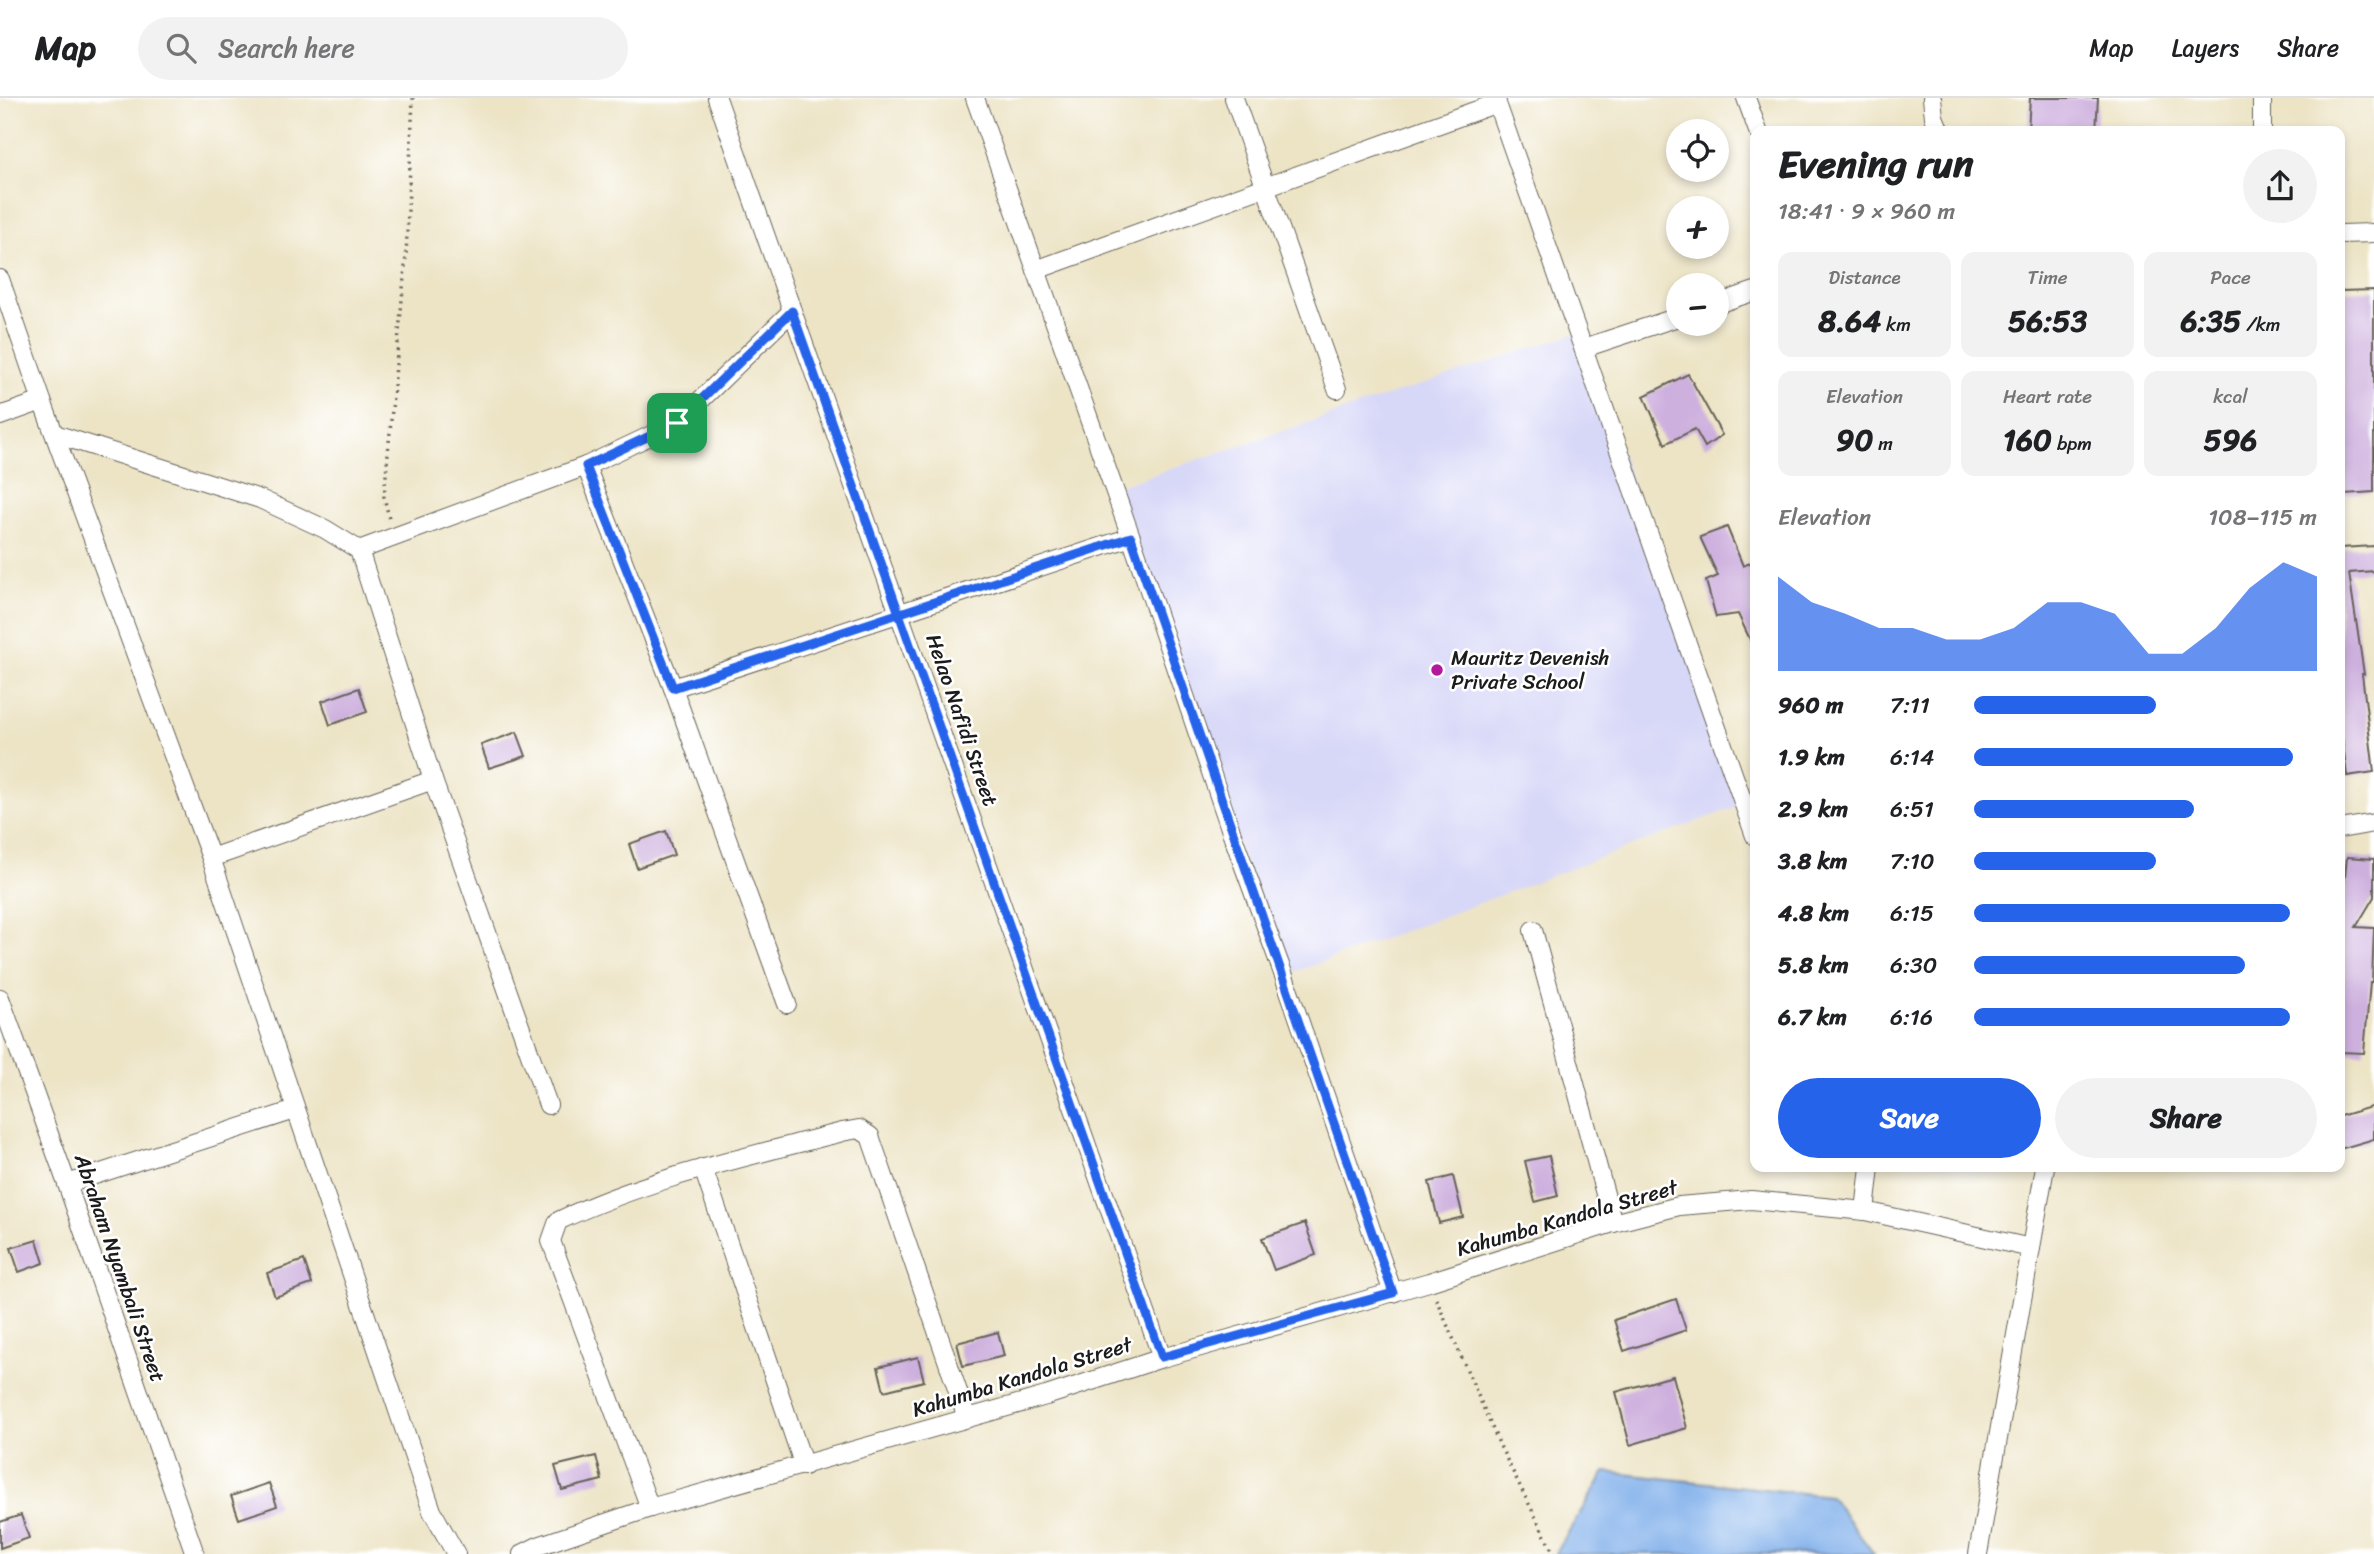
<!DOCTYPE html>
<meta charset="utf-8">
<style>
:root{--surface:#fff;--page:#f2f2f2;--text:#202124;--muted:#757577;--line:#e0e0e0;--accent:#2563eb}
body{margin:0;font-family:Sriracha,sans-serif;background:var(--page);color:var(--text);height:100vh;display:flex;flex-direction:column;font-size:26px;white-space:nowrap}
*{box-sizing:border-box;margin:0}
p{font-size:23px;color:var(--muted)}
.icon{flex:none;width:38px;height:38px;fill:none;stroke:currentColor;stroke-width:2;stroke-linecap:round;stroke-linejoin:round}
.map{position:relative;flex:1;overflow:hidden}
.drawer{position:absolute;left:1750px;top:28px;width:595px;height:1046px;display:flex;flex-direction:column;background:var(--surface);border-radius:14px;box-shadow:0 4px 10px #0003}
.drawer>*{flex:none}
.controls{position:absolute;left:1666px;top:21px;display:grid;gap:14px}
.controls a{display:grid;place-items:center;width:63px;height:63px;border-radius:50%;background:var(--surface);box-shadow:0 4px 10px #0003;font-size:35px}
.pin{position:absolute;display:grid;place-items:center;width:60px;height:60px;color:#fff;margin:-30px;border-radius:14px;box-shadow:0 4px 10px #0006}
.round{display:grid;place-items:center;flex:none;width:74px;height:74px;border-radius:37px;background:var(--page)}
.head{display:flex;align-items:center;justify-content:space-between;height:119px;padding:0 28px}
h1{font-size:38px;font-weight:700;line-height:52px}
.metrics{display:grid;grid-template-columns:repeat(3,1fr);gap:10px;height:119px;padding:7px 28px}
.metrics div{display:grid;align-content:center;border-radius:14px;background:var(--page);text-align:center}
.metrics b{font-size:30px;font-weight:700}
.metrics small{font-size:19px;font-weight:400}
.metrics p{font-size:19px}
.chart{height:196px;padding:14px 28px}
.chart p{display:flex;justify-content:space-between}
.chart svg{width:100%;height:126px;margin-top:7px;fill:var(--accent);opacity:.7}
.action{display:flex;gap:14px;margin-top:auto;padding:14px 28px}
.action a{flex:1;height:80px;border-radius:42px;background:var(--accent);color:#fff;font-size:28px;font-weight:700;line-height:80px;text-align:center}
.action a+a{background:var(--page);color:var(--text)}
ul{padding:0 28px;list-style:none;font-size:23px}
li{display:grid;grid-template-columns:112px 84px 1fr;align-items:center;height:52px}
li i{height:18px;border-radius:9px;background:var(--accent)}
header{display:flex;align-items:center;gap:42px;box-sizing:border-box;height:98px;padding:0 35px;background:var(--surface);border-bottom:2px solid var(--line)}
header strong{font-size:33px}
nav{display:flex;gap:38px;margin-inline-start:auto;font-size:24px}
.search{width:490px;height:63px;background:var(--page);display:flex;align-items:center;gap:18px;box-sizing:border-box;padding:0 24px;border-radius:38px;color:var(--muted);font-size:26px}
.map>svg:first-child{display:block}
</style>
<header>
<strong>Map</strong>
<div class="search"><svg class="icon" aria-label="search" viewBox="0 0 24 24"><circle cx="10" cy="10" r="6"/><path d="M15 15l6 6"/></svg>Search here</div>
<nav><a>Map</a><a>Layers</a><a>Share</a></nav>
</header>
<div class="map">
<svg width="2374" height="1456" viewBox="0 0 2374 1456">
<rect width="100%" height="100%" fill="#fff"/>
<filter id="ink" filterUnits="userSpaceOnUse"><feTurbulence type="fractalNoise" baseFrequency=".0143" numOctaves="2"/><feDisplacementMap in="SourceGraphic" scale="14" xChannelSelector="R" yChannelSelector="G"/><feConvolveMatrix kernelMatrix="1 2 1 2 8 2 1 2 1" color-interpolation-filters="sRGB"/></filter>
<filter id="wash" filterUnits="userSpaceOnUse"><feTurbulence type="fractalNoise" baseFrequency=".00686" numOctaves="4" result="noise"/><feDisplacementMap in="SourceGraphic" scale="28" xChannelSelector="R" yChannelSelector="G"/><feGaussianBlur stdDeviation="1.57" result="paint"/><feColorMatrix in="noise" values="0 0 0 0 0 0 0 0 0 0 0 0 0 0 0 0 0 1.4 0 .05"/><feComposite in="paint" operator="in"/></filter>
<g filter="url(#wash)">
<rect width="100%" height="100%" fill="#ede4c6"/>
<!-- built -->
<polygon fill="#d7d7f8" points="1579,234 1744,706 1284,878 1113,390"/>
<!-- water -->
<polygon fill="#7fafea" stroke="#4e6683" stroke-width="2" points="1605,1374 1830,1398 1874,1456 1555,1456"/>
<g id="blocks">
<!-- building -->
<g fill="#ceb0de">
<polygon points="2030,0 2098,0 2096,33 2028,33"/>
<polygon points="2374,192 2374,394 2344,396 2340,306 2340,193"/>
<polygon points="1688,276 1722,337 1705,349 1695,331 1665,346 1644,298"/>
<polygon points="1727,429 1743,468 1755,463 1755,552 1738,516 1716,519 1706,483 1718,478 1700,439"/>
<polygon points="2374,448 2374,473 2349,475 2364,576 2362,576 2374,674 2347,678 2340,622 2340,450"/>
<polygon points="359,590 367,614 330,627 322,603"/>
<polygon points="517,634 526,658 489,670 481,647"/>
<polygon points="666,733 674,757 637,770 629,746"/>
<polygon points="2347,759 2374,761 2374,799 2356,829 2374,830 2372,884 2370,884 2364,955 2340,954 2340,828"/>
<polygon points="2374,1008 2374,1041 2340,1051 2340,1018"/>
<polygon points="1549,1058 1558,1098 1535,1104 1525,1063"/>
<polygon points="1453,1078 1463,1119 1439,1125 1429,1084"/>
<polygon points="1305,1125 1316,1157 1274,1172 1262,1140"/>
<polygon points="37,1142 44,1165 19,1174 11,1150"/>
<polygon points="304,1162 312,1186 275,1199 267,1175"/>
<polygon points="1676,1201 1686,1232 1624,1253 1614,1222"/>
<polygon points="998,1234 1004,1258 963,1268 957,1245"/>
<polygon points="918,1259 924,1283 884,1293 878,1269"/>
<polygon points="1673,1278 1687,1330 1630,1347 1616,1294"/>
<polygon points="596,1358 602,1382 562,1392 555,1368"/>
<polygon points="269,1385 277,1408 239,1421 231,1398"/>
<polygon points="21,1417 29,1440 0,1450 0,1424"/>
</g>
</g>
</g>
<g filter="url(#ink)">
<use href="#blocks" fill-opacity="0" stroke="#656258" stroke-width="2"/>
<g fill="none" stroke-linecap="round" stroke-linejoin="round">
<defs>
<g id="minor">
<polyline points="717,0 1162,1260"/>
<polyline points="975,0 1131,439 1232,736 1284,878 1393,1195"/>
<polyline points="1234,0 1337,291"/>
<polyline points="1495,0 1755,738"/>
<polyline points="1746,0 1758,33"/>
<polyline points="1932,0 1934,19 1940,33"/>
<polyline points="2262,33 2262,0"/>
<polyline points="2340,136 2374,135"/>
<polyline points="1036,172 1497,5"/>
<polyline points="0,181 42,303 211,760 432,1413 456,1456"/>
<polyline points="1717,206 1755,193"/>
<polyline points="1584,250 1678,219"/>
<polyline points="0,318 42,303"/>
<polyline points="55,336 260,401 325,431 359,452 433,682"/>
<polyline points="586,368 677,325 792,213"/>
<polyline points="359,452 586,368 673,590"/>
<polyline points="2340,731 2374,725"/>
<polyline points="211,760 433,682 548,1007"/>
<polyline points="1533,832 1613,1125"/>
<polyline points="0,900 67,1086 195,1456"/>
<polyline points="787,906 673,590 1131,439"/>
<polyline points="703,1070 804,1368"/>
<polyline points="67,1086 295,1012"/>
<polyline points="1865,1113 1870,1069"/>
<path d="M 650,1410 L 551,1143 L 558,1123 C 648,1080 747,1059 842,1034 L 859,1031 L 870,1038 L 967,1320"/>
<polyline points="522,1456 538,1448 650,1410 1046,1298 1162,1260 1429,1184 1613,1125 1679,1108 1751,1102 1865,1113 2031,1150"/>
<polyline points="1978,1456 2045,1069"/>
</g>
</defs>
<!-- minor casing -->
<use href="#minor" stroke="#656258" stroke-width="20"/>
<!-- path -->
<g stroke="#656258" stroke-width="3.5" stroke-dasharray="2 5" stroke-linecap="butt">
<polyline points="389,420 384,399 406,158 413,0"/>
<polyline points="1436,1201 1501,1350 1554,1456"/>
</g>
<!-- minor -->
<use href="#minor" stroke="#fff" stroke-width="18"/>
</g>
</g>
<g fill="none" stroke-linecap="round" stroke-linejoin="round" filter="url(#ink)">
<defs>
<path id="route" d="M 677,325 L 586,368 L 673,590 L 1131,439 C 1216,691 1306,943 1393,1195 L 1162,1259 L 792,213 L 677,325"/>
</defs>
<!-- route casing -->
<use href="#route" stroke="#fff" stroke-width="14"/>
<!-- route -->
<use href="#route" stroke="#2563eb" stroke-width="9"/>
</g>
<!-- markers -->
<circle fill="#b5179e" stroke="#fff" stroke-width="2.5" cx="1437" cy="572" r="7"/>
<g text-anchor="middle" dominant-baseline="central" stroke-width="5" stroke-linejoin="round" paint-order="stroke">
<!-- poi labels -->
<g font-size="21" fill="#1c1c1c" stroke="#fff" text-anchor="start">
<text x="1451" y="560">Mauritz Devenish<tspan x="1451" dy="24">Private School</tspan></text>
</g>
<!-- street labels -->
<g font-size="21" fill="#1c1c1c" stroke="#fff">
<text transform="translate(962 622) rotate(71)">Helao Nafidi Street</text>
<text transform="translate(1567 1120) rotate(-16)">Kahumba Kandola Street</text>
<text transform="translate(120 1170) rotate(71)">Abraham Nyambali Street</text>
<text transform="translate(1022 1279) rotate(-17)">Kahumba Kandola Street</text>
</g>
</g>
</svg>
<div class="controls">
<a><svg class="icon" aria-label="locate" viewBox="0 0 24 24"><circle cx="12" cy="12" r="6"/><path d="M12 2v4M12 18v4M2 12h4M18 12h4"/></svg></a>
<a>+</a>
<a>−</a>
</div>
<div class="pin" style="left:677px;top:325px;background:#1e9e55"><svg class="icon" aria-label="arrive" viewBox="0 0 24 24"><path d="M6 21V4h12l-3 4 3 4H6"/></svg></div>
<section class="drawer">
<div class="head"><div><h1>Evening run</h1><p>18:41 · 9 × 960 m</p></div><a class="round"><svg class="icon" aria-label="share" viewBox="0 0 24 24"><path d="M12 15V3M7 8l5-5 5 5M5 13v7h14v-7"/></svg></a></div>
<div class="metrics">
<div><p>Distance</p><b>8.64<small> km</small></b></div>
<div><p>Time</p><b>56:53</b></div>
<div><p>Pace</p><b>6:35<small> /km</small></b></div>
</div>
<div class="metrics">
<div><p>Elevation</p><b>90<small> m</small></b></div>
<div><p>Heart rate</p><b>160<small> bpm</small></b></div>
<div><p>kcal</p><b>596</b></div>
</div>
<div class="chart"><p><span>Elevation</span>108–115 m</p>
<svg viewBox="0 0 160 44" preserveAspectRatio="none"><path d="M0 44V11L10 20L20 24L30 29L40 29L50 33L60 33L70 29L80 20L90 20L100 24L110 38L120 38L130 29L140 15L150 6L160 11V44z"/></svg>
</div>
<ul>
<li><b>960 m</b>7:11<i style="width:53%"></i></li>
<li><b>1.9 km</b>6:14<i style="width:93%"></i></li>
<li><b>2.9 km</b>6:51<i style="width:64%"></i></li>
<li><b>3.8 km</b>7:10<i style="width:53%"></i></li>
<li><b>4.8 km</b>6:15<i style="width:92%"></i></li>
<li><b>5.8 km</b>6:30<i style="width:79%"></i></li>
<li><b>6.7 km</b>6:16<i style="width:92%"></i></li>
</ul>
<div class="action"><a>Save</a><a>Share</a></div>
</section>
</div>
